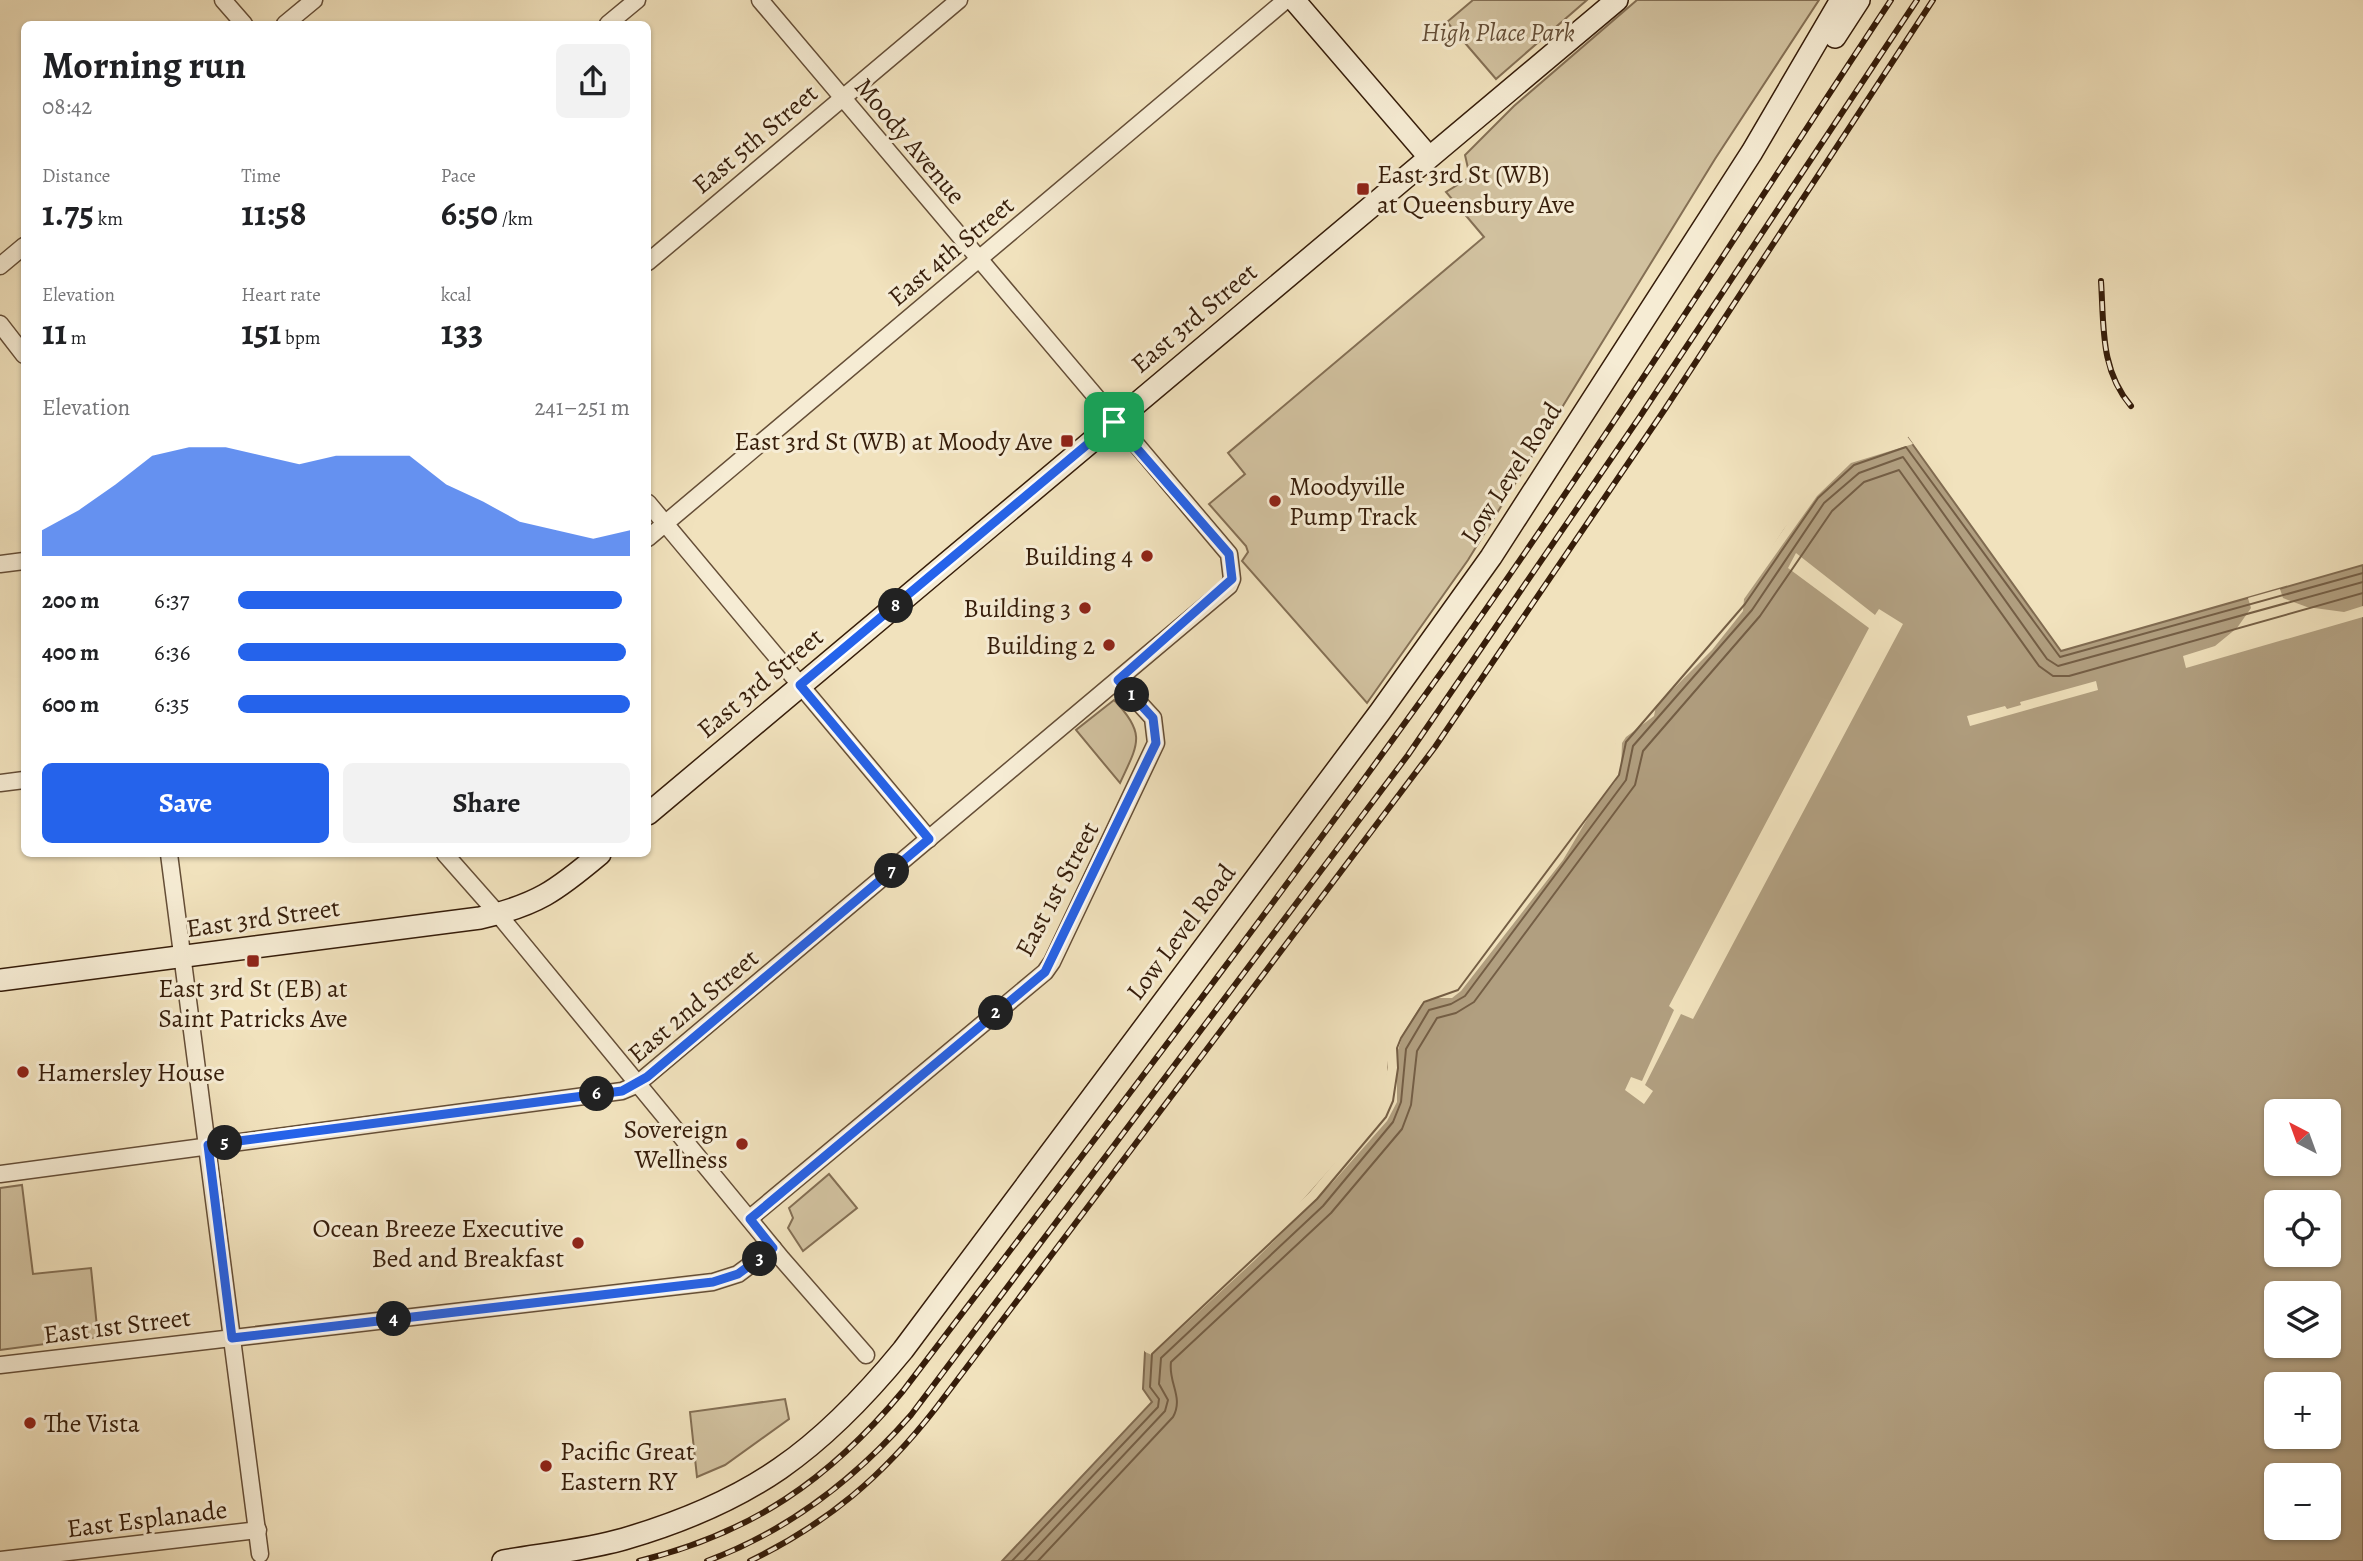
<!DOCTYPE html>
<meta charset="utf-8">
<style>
:root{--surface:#fff;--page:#f2f2f2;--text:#202124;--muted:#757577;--accent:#2563eb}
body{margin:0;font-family:Alegreya,serif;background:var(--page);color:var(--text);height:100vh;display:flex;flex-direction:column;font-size:26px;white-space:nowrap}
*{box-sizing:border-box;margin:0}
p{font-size:23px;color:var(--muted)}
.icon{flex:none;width:38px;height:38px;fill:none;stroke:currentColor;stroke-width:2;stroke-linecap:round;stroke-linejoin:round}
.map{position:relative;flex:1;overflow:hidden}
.side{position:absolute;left:21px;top:21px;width:630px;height:836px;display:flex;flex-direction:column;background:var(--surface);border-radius:10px;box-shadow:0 2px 5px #0004}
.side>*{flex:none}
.needle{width:46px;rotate:319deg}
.buttons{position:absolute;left:2264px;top:1099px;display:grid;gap:14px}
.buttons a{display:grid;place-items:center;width:77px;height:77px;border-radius:10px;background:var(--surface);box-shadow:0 2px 5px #0004;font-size:35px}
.pin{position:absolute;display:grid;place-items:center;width:60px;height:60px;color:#fff;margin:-30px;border-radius:14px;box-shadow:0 4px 10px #0006}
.km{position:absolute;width:35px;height:35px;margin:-18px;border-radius:50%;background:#222;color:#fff;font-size:19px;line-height:35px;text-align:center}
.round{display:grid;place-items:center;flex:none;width:74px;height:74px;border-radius:10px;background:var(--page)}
.headline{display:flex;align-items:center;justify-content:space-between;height:119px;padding:0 21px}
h1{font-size:38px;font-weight:700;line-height:52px}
.figures{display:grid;grid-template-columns:repeat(3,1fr);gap:10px;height:119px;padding:7px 21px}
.figures div{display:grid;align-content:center}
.figures b{font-size:35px;font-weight:700}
.figures small{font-size:19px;font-weight:400}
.figures p{font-size:19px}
.chart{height:196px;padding:14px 21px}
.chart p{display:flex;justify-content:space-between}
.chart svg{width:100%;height:126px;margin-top:7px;fill:var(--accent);opacity:.7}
.cta{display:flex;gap:14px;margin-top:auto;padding:14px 21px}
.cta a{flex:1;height:80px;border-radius:10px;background:var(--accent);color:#fff;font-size:28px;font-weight:700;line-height:80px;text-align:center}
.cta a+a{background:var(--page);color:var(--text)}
ul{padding:0 21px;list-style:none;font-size:23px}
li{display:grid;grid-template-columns:112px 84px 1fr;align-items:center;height:52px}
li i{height:18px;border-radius:9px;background:var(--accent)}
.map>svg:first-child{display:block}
</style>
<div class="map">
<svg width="2363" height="1561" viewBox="0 0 2363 1561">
<rect width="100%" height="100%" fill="#f1e2bd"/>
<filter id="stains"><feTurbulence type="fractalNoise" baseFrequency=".00286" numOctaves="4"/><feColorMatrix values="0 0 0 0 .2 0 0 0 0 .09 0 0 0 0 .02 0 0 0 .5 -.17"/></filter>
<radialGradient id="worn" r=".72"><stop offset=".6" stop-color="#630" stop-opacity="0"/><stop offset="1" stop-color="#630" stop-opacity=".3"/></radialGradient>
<!-- green -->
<g fill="#d1c19f" stroke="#846f54" stroke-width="2">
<polygon points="1473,0 1587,0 1496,79 1447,22"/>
<polygon points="1637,0 1819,0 1715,159 1468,560 1367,703 1242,561 1248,552 1246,546 1209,504 1245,474 1228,453 1484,237 1446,192 1470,177 1465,155 1514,106"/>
<path d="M 1114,700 C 1147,734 1138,744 1120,783 L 1076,730 Z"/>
<polygon points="829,1174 857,1208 803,1251 788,1228 793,1218 789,1208"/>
<polygon points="22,1185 33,1274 91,1268 98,1337 0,1350 0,1188"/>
<polygon points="785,1399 789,1419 725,1465 697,1477 690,1412"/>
</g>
<!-- water -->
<path fill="#b19f80" stroke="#806b51" stroke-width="2" fill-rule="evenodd" d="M 1908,438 L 2061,651 L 2363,565 L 2363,1561 L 1002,1561 L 1152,1402 L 1143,1389 L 1145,1352 L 1201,1296 L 1271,1237 L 1381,1113 L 1386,1100 L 1390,1047 L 1419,997 L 1453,986 L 1613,771 L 1617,743 L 1739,600 L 1785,529 L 1844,464 ZM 2277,1111 L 2329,1111 L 2329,1164 L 2277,1164 ZM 2277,1202 L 2329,1202 L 2329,1255 L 2277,1255 ZM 2277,1293 L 2329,1293 L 2329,1346 L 2277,1346 ZM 2277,1384 L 2329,1384 L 2329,1437 L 2277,1437 ZM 2277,1475 L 2329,1475 L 2329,1528 L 2277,1528 Z"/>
<!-- pier -->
<g fill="#f1e2bd">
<polygon points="1906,435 1913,444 1851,463 1817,496 1744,599 1743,611 1712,650 1656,706 1654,716 1626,737 1622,743 1621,769 1615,782 1592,811 1563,860 1461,991 1452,998 1433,998 1421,1005 1403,1034 1397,1053 1397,1102 1387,1121 1334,1181 1254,1261 1152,1355 1145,1352 1144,1347 1198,1293 1268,1234 1310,1192 1378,1111 1388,1067 1387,1046 1416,995 1430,987 1450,984 1610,769 1617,735 1736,598 1810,491 1849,456"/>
<polygon points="1796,553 1875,615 1879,609 1903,624 1693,1019 1681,1014 1645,1085 1653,1091 1644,1104 1625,1090 1631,1077 1642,1081 1674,1010 1669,1006 1869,628 1788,568"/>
<polygon points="2280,589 2283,598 2307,607 2344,612 2363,606 2363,617 2186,668 2183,656 2215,646 2237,628 2251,608 2248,598"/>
<polygon points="2096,681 2098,690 1970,726 1967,716 2005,706 2007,709 2021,705 2020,702"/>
</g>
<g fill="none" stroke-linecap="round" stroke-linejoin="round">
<!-- shore -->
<g stroke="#745e45" stroke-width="2">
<polyline points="1012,1561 1158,1407 1159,1399 1150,1387 1152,1354 1317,1199 1386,1117 1393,1101 1398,1068 1397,1048 1401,1038 1424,1002 1458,990 1619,775 1626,742 1745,604 1818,498 1854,465 1906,447 2060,657 2363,573"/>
<polyline points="1024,1561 1165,1411 1168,1400 1159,1384 1161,1358 1323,1206 1393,1122 1401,1102 1406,1049 1429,1010 1451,1004 1465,996 1626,780 1633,746 1752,610 1824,503 1859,473 1903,457 2047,659 2058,666 2363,582"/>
<path d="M 1038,1561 L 1173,1417 C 1184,1397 1168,1383 1171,1362 L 1331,1213 L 1402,1129 L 1411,1105 L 1417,1051 L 1437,1018 L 1456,1013 L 1474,1002 L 1635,785 L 1643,751 L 1760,616 L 1832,511 L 1864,482 L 1899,470 L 2039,666 L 2053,676 L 2069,676 L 2363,593"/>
</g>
<defs>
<g id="street">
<polyline points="223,0 244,24"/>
<polyline points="285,24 314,0"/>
<polyline points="608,24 637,0"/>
<polyline points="648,262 959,0"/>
<polyline points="0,266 24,246"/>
<polyline points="0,324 24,355"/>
<polyline points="648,503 929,839"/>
<polyline points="648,538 1286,0"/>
<polyline points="0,564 24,561"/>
<polyline points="0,783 24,780"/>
<polyline points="169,854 260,1554"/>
<polyline points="445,854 498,914 782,1259 866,1355"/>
<polyline points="0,1174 622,1091 636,1085 1229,586 1232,579 1229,554 760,0"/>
<polyline points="750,1218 1045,972 1052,962 1156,743 1153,718 1118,680"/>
<polyline points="0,1365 713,1282 738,1274 773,1248"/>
<polyline points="0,1560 258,1530"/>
</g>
<g id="secondary">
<polyline points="1294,0 1429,157"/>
<polyline points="1835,37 1859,0"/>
<polyline points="648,814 1617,0"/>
<path d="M 0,980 L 480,918 C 537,905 556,891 600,854"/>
<path d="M 503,1561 C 543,1554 586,1550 624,1539 C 751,1502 820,1451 903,1350 L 1380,712 L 1491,557 L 1752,152 L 1841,0"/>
</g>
</defs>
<!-- street casing -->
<use href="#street" stroke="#654e37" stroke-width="19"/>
<!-- secondary casing -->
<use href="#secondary" stroke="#361d0a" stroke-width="24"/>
<!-- street -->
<use href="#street" stroke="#f6ecd4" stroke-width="16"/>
<!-- secondary -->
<use href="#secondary" stroke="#f6ecd4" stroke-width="21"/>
<defs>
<g id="rail">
<path d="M 2101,281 C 2104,326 2100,370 2131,406"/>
<path d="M 639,1561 C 752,1533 829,1480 903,1391 C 1085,1152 1268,914 1443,670 C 1599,451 1743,224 1891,0"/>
<path d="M 707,1561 C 788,1531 854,1480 911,1415 L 1408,755 L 1639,418 L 1917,0"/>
<path d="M 750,1561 C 828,1523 883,1476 936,1408 L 1435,747 L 1665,409 L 1933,0"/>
</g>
</defs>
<!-- rail casing -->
<use href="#rail" stroke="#361d0a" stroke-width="6"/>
<!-- rail -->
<use href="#rail" stroke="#f6ecd4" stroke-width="3.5" stroke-dasharray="10" stroke-linecap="butt"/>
</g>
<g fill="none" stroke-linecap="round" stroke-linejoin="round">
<defs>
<polygon id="route" points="1114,422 1229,554 1232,579 1118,680 1153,718 1156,743 1045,972 750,1219 773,1248 738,1274 713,1282 232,1338 208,1145 622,1091 647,1077 929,839 800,685"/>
</defs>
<!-- route casing -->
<use href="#route" stroke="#fff" stroke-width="14"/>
<!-- route -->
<use href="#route" stroke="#2563eb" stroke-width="9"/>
</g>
<!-- markers -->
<g fill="#8f2418" stroke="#f6ecd4" stroke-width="2.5">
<rect x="1356" y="182" width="14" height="14" rx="3.5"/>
<rect x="1060" y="434" width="14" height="14" rx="3.5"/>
<circle cx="1275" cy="501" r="7"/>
<circle cx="1147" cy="556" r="7"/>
<circle cx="1085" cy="608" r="7"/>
<circle cx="1109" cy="645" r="7"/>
<rect x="246" y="954" width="14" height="14" rx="3.5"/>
<circle cx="23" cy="1072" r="7"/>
<circle cx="742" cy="1144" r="7"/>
<circle cx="578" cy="1243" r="7"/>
<circle cx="30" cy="1423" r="7"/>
<circle cx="546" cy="1466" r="7"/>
</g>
<g text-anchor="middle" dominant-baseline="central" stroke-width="6" stroke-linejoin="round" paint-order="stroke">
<!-- park labels -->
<g font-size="26" font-style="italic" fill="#644e37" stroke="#f6ecd4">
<text x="1498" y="32">High Place Park</text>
</g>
<!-- street labels -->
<g font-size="26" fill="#361d0a" stroke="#f6ecd4">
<text transform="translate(755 139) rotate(-40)">East 5th Street</text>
<text transform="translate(910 141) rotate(50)">Moody Avenue</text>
<text transform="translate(951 251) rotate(-40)">East 4th Street</text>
<text transform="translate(1194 318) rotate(-40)">East 3rd Street</text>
<text transform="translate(1511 473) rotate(-57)">Low Level Road</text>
<text transform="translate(760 683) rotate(-40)">East 3rd Street</text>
<text transform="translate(1057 889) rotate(-62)">East 1st Street</text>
<text transform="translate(263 918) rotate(-8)">East 3rd Street</text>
<text transform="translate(1181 932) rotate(-53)">Low Level Road</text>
<text transform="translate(693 1006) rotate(-40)">East 2nd Street</text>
<text transform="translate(117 1326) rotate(-7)">East 1st Street</text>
<text transform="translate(147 1519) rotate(-7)">East Esplanade</text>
</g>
<!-- poi labels -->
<g font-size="26" fill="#361d0a" stroke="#f6ecd4" text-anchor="end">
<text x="1377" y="174" text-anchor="start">East 3rd St (WB)<tspan x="1377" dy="30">at Queensbury Ave</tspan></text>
<text x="1053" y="441">East 3rd St (WB) at Moody Ave</text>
<text x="1289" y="486" text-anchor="start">Moodyville<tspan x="1289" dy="30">Pump Track</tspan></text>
<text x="1133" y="556">Building 4</text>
<text x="1071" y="608">Building 3</text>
<text x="1095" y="645">Building 2</text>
<text x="253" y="988" text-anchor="middle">East 3rd St (EB) at<tspan x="253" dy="30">Saint Patricks Ave</tspan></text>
<text x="37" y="1072" text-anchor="start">Hamersley House</text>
<text x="728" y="1129">Sovereign<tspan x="728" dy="30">Wellness</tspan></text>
<text x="564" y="1228">Ocean Breeze Executive<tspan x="564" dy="30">Bed and Breakfast</tspan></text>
<text x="44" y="1423" text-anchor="start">The Vista</text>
<text x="560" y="1451" text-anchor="start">Pacific Great<tspan x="560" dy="30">Eastern RY</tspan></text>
</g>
</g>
<rect width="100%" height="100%" filter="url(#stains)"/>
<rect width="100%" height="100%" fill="url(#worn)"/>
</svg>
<div class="buttons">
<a><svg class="needle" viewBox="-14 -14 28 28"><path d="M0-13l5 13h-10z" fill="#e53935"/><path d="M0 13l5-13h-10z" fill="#757577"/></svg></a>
<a><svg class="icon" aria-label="locate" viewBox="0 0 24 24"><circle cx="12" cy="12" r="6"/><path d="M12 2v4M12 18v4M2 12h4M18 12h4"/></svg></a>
<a><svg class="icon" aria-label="layers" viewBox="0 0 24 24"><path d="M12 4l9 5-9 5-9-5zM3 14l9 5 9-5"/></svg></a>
<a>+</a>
<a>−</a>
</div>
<div class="pin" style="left:1114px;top:422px;background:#1e9e55"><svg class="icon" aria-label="arrive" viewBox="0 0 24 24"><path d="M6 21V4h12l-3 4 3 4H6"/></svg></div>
<b class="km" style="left:1132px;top:695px">1</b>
<b class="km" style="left:996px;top:1013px">2</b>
<b class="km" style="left:760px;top:1259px">3</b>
<b class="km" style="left:394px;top:1319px">4</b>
<b class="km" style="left:225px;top:1143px">5</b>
<b class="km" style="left:597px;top:1094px">6</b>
<b class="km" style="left:892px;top:871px">7</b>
<b class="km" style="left:896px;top:606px">8</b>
<section class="side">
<div class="headline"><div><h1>Morning run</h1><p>08:42</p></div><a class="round"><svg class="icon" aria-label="share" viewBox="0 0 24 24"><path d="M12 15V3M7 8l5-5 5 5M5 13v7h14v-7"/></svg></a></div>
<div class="figures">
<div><p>Distance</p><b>1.75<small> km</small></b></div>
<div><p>Time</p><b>11:58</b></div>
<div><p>Pace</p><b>6:50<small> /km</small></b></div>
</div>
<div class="figures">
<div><p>Elevation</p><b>11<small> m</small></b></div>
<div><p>Heart rate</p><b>151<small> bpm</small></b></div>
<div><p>kcal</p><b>133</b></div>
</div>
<div class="chart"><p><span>Elevation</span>241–251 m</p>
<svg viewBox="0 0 160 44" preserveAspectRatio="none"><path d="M0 44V35L10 28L20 19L30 9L40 6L50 6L60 9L70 12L80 9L90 9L100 9L110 19L120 25L130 32L140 35L150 38L160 35V44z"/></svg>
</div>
<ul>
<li><b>200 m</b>6:37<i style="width:98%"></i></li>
<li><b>400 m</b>6:36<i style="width:99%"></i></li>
<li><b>600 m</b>6:35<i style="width:100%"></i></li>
</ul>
<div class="cta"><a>Save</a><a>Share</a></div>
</section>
</div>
